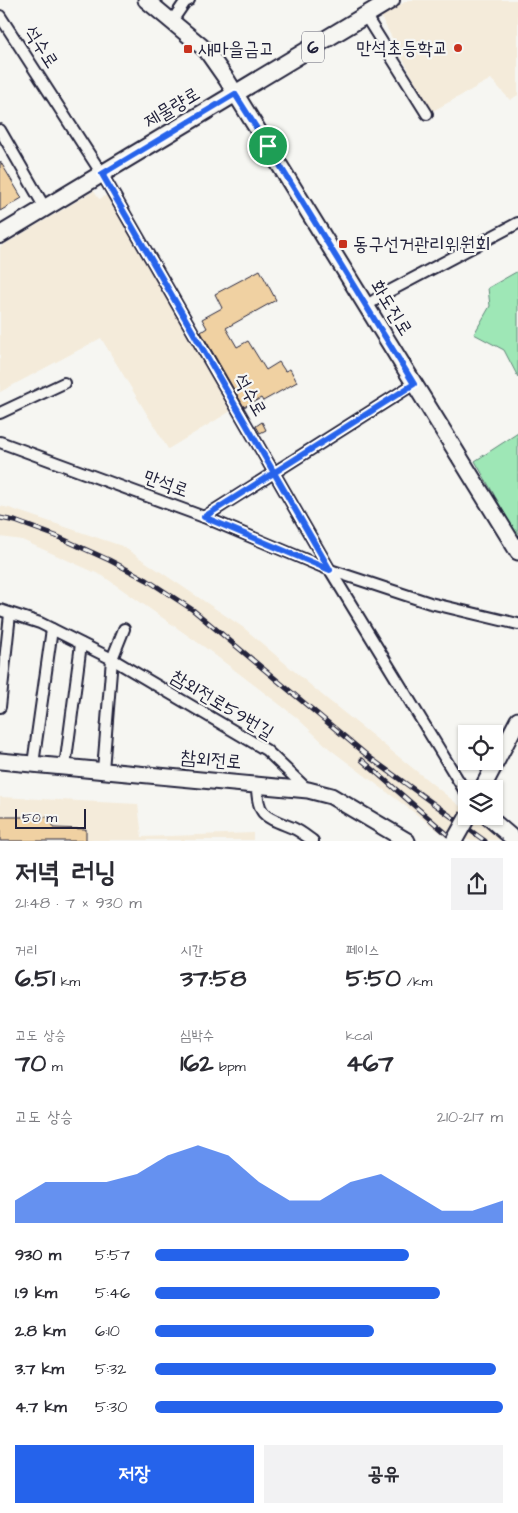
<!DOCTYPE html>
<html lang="ko">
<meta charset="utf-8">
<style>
:root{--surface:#fff;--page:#f2f2f3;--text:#2b2b33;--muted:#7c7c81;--accent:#2563eb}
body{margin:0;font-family:"Architects Daughter","Poor Story",sans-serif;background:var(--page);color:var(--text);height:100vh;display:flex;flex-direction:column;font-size:19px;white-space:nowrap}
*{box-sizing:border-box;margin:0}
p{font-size:16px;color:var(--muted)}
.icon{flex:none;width:28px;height:28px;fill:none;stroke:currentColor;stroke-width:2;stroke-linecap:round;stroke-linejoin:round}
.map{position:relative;height:841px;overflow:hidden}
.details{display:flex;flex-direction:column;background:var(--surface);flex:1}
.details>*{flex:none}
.buttons{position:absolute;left:458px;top:725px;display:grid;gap:10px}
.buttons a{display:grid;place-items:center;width:45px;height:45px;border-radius:0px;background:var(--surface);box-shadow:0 1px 4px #0004;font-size:25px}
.scale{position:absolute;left:15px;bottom:12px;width:71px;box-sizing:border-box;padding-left:5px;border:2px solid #22223b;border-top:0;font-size:14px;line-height:18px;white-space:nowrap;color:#22223b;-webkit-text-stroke:4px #f6f6f2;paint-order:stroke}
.pin{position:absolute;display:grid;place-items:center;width:42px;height:42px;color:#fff;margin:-21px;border:2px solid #fff;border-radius:50%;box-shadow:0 1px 5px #0007}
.round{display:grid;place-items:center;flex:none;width:52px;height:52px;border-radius:0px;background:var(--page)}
.headline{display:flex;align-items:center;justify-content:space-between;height:85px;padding:0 15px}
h1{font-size:28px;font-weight:800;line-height:38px}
.stats{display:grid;grid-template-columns:repeat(3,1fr);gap:8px;height:85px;padding:5px 15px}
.stats div{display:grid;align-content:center}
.stats b{font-size:25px;font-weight:800}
.stats small{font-size:14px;font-weight:400}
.stats p{font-size:14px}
.chart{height:140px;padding:10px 15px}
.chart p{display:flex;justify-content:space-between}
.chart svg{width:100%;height:90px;margin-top:5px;fill:var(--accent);opacity:.7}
.primary-button{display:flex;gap:10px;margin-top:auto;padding:10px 15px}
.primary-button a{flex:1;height:58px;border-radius:0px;background:var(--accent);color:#fff;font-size:20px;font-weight:800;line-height:58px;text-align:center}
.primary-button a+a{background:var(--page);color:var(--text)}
ul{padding:0 15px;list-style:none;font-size:16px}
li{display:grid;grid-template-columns:80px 60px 1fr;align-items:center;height:38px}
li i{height:12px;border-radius:6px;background:var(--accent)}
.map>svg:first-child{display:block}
</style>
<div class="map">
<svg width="518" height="841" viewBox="0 0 518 841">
<rect width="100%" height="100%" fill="#f6f6f2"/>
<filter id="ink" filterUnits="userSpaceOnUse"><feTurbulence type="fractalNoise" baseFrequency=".02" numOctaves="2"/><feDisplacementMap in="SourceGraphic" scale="10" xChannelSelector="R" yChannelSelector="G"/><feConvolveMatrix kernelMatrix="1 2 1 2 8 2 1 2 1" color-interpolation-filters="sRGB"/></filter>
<g filter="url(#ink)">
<!-- built -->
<g fill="#f4ebda">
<polygon points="408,0 518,0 518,95 510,100 491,79 431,112 381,17"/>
<polygon points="94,191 99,199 107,195 236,408 168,449 101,338 0,392 0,247"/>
<polygon points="0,506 9,508 122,546 244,628 322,695 502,840 450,840 428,823 331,750 296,717 207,649 103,576 22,540 0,537"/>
<polygon points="0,797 138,804 142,837 253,833 253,840 0,840"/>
</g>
<!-- green -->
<g fill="#9ee7b6" stroke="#608478">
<polygon points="518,271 518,377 504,350 474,334 490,306 488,288"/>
<polygon points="518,433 518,537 475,461"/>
</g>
<!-- building -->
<g fill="#f0d1a2" stroke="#22223b">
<polygon points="0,161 22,198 0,211"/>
<polygon points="260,270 276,300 226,328 237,347 248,341 266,370 279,362 285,371 290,369 297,382 263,401 261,398 244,407 201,332 207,328 202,319 222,308 215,294"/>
<polygon points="262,422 266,430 260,433 256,426"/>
<polygon points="0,817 53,817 53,828 86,829 86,841 0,841"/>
</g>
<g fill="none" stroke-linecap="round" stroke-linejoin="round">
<defs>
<g id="street">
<polyline points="365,15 427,114"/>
<polyline points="0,16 102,174 330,570 466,793"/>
<polyline points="172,21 185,2 189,0"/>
<polyline points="0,130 45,208"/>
<polyline points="366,306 384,294 518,223"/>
<polyline points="0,413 64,383"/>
<polyline points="0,442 204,517 330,570 430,603 518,624"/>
<polyline points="204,517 414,384"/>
<polyline points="0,610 40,623 112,659 266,750 308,790"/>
<polyline points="0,707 10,614"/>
<polyline points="33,764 52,629"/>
<polyline points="65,767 81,644"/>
<polyline points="103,770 112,659 124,629"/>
<path d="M 257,785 C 257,817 266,817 293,828 C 300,831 306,836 313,841"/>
</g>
<g id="secondary">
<polyline points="146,0 206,50 227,80 518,552"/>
<polyline points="0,761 308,790 331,796 407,841"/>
<polyline points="482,789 518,720"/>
<polyline points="487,816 516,841"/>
</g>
<polyline id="primary" points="0,235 391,0"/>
</defs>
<!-- street casing -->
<use href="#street" stroke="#22223b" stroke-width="14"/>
<!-- secondary casing -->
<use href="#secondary" stroke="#22223b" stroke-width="19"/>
<!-- primary casing -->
<use href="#primary" stroke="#22223b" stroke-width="20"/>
<!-- street -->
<use href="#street" stroke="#f6f6f2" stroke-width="10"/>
<!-- secondary -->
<use href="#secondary" stroke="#f6f6f2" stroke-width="15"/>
<!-- primary -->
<use href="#primary" stroke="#f6f6f2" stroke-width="16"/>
<defs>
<g id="rail">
<polyline points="0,518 15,521 56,536 109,560 147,580 193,610 369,757 485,841"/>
<polyline points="362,760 455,841"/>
</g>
</defs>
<!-- rail casing -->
<use href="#rail" stroke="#22223b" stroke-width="5"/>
<!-- rail -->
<use href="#rail" stroke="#f6f6f2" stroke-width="3" stroke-dasharray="9" stroke-linecap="butt"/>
<defs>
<polyline id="secondary-bridge" points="454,841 468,816"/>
</defs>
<!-- secondary-bridge casing -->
<use href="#secondary-bridge" stroke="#22223b" stroke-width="19" stroke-linecap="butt"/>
<!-- secondary-bridge -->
<use href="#secondary-bridge" stroke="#f6f6f2" stroke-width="15"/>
</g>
</g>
<g fill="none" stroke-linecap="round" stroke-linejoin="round" filter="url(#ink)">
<defs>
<polyline id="route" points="268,146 235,94 102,174 330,570 204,517 414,384 268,146"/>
</defs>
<!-- route casing -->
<use href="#route" stroke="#fff" stroke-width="10"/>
<!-- route -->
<use href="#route" stroke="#2563eb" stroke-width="6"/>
</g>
<!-- markers -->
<g fill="#c8321e" stroke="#f6f6f2" stroke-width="2">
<circle cx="458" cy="48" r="5"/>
<rect x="183" y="44" width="10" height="10" rx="2.5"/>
<rect x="338" y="239" width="10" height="10" rx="2.5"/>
</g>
<g text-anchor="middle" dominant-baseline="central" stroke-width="4.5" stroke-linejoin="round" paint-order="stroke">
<!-- shield labels -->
<rect fill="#f6f6f2" stroke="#626272" stroke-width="1" x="302" y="31.5" width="22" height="31" rx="4"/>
<g font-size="18" font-weight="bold" fill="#22223b">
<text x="313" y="47">6</text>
</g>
<!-- street labels -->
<g font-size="19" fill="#22223b" stroke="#f6f6f2">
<text transform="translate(41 47) rotate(57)">석수로</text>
<text transform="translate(172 108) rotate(-31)">제물량로</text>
<text transform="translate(391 308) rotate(58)">화도진로</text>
<text transform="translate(250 395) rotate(60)">석수로</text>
<text transform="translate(166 484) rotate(20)">만석로</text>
<text transform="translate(222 705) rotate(31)">참외전로59번길</text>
<text transform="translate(211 760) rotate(5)">참외전로</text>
</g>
<!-- poi labels -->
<g font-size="19" fill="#22223b" stroke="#f6f6f2" text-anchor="start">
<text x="448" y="48" text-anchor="end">만석초등학교</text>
<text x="198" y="49">새마을금고</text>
<text x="353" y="244">동구선거관리위원회</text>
</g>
</g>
</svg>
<div class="buttons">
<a><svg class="icon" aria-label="locate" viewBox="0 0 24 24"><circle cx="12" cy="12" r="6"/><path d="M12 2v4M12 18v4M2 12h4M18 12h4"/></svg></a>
<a><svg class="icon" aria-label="layers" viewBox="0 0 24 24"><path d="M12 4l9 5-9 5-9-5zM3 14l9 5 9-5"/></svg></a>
</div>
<div class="scale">50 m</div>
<div class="pin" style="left:268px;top:146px;background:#1e9e55"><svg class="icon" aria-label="arrive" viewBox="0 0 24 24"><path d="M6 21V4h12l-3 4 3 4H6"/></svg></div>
</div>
<section class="details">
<div class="headline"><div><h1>저녁 러닝</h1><p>21:48 · 7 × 930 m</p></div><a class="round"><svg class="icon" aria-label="share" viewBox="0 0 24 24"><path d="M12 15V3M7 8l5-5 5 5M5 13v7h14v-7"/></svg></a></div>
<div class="stats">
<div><p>거리</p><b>6.51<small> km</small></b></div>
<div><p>시간</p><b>37:58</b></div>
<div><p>페이스</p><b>5:50<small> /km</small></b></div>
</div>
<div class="stats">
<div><p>고도 상승</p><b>70<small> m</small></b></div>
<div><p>심박수</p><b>162<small> bpm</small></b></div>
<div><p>kcal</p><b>467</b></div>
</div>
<div class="chart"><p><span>고도 상승</span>210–217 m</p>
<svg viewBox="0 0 160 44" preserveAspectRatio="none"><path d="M0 44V33L10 24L20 24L30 24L40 20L50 11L60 6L70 11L80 24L90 33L100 33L110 24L120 20L130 29L140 38L150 38L160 33V44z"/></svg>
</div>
<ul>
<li><b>930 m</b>5:57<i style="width:73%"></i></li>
<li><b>1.9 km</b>5:46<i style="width:82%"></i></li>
<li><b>2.8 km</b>6:10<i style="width:63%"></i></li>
<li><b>3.7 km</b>5:32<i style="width:98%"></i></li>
<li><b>4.7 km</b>5:30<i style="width:100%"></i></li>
</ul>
<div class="primary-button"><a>저장</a><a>공유</a></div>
</section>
